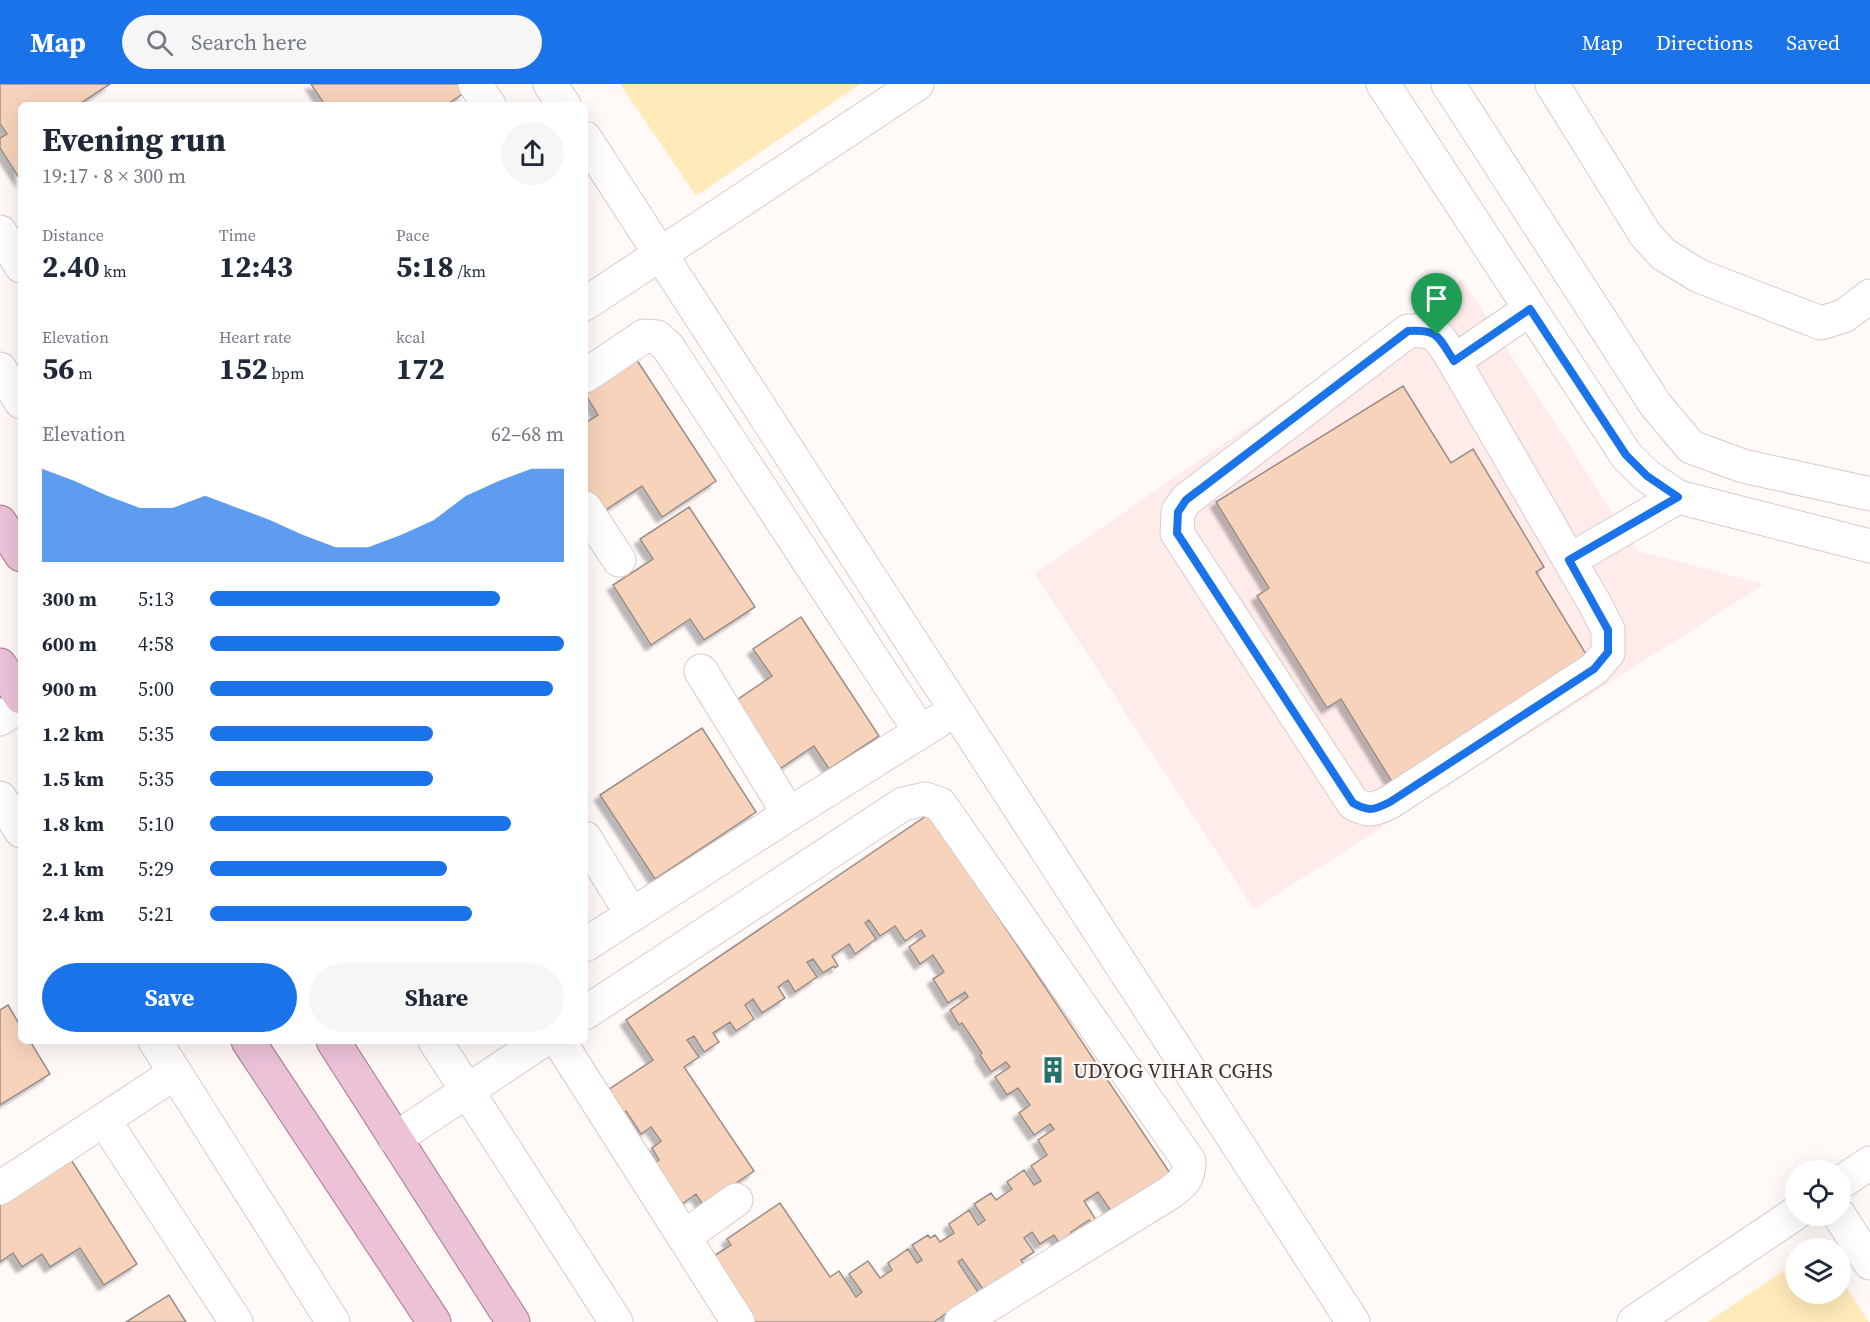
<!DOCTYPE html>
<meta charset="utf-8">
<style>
:root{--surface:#fff;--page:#f6f6f7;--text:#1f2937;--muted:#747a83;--accent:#1a73e8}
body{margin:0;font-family:"Source Serif 4",serif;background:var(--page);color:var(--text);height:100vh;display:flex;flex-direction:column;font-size:22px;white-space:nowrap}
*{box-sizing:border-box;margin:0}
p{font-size:20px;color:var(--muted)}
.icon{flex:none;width:33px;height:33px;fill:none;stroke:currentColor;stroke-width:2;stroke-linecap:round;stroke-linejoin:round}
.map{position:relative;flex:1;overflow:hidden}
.drawer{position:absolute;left:18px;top:18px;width:570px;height:942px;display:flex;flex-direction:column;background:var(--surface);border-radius:9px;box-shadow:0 6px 24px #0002}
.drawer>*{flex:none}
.controls{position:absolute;left:1785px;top:1076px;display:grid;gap:12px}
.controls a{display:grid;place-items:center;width:66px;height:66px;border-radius:50%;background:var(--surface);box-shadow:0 6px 24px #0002;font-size:30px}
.pin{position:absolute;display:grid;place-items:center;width:51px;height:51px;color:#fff;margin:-62px -26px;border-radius:50% 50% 50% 0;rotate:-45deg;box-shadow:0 0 6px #0007}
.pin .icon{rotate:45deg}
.round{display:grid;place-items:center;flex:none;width:63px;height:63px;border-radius:32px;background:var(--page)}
.head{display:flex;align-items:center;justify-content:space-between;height:102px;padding:0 24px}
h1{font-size:33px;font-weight:700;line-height:45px}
.figures{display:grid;grid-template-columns:repeat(3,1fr);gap:9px;height:102px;padding:6px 24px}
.figures div{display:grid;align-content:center}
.figures b{font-size:30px;font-weight:700}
.figures small{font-size:16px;font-weight:400}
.figures p{font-size:16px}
.chart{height:168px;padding:12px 24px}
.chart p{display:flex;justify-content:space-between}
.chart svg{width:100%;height:108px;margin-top:6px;fill:var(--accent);opacity:.7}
.cta{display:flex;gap:12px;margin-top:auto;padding:12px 24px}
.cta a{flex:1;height:69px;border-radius:36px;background:var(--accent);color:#fff;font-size:24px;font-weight:700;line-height:69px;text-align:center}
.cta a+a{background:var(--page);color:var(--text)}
ul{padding:0 24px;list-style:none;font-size:20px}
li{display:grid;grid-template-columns:96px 72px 1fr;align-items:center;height:45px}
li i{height:15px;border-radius:8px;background:var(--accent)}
header{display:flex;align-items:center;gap:36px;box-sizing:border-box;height:84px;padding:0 30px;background:var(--accent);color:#fff}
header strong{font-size:28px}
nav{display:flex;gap:33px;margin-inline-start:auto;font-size:21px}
.search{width:420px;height:54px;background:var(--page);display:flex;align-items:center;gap:15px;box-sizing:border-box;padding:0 21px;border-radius:33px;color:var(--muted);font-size:22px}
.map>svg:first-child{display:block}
</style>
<header>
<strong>Map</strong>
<div class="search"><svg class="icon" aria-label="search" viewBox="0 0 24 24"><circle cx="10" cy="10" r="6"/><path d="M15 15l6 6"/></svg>Search here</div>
<nav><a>Map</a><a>Directions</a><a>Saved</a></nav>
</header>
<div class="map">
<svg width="1870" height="1238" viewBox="0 0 1870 1238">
<defs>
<filter id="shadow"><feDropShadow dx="-5.5" dy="5.5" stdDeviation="1.5" flood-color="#0004"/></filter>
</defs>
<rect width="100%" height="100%" fill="#fff9f8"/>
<!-- built -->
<polygon fill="#feebea" points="1462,195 1637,467 1764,500 1254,825 1035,490"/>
<!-- green -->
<g fill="#ffebb9">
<polygon points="620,0 860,0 696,112"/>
<polygon points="1795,1179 1796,1209 1840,1209 1841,1195 1869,1238 1708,1238"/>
</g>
<!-- building -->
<g fill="#f8d3bb" stroke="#998e88" stroke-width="1.5" filter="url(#shadow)">
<polygon points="0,0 110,0 78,21 21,21 21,97 0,64 0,54 7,50 0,40"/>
<polygon points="311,0 458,0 464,9 446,21 317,21 323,18"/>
<polygon points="631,267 716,397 662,433 642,402 601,429 585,405 585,339 598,331 585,310 585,298"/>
<polygon points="1403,302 1451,379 1473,365 1544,483 1536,488 1589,575 1392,698 1341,615 1327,624 1257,512 1269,504 1216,418"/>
<polygon points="689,423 755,523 704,556 690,535 651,561 613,501 653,475 640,455"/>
<polygon points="801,533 879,652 829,685 814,662 772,690 728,622 772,592 753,565"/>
<polygon points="702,644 756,728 655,795 600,711"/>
<polygon points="929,730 1176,1098 1118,1137 1098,1108 1084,1117 1098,1139 1093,1143 1089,1136 1071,1148 1072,1149 1059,1159 1054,1151 1040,1160 1032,1148 1024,1154 1034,1168 1021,1176 1028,1187 989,1214 962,1175 958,1178 984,1217 951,1238 945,1230 934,1238 751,1238 709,1175 731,1161 727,1155 780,1119 830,1193 839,1187 856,1213 862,1208 849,1190 868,1177 880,1194 892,1186 888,1179 908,1165 917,1179 922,1176 912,1161 928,1151 930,1154 935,1151 940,1158 954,1149 949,1140 969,1126 978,1141 985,1136 974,1120 991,1109 996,1116 1012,1105 1007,1098 1024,1086 1034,1101 1041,1097 1031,1082 1047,1071 1038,1056 1054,1045 1050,1040 1034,1051 1019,1029 1030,1021 1018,1004 1007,1011 995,993 1010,983 1006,978 991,988 980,971 982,969 962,939 959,941 950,926 968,913 965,908 948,919 933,895 944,888 933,871 920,880 909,863 925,852 921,846 905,857 895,842 880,852 869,836 865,839 876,855 855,870 849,860 832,872 838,882 835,884 834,882 823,889 813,875 807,878 817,893 795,908 788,896 778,903 785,914 762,929 753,915 745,921 754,935 736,947 730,938 713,949 719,958 704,968 694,952 687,956 699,973 684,983 754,1087 703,1121 696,1110 675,1125 647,1084 659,1076 652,1064 661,1057 651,1043 641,1050 626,1027 620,1031 605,1008 653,976 626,936"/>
<polygon points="8,921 21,943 21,957 30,957 50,990 0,1021 0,926"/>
<polygon points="70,1074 137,1180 104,1201 80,1164 50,1183 42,1170 22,1183 13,1169 0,1178 0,1119"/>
<polygon points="169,1211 186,1238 126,1238"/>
</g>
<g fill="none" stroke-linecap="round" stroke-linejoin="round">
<defs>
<g id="minor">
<polyline points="475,0 489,21"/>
<polyline points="550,0 564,21"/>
<polyline points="1383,0 1611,348 1626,371 1647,392 1678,413 1870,462"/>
<polyline points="1448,0 1655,320 1691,363 1743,382 1870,410"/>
<polyline points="1552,0 1645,150 1663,170 1699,192 1821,239 1844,232 1870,212"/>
<polyline points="585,54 1353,1238"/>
<polyline points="0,148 21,182"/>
<polyline points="585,220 917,0"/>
<path d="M 1454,277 L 1595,520 L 1608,546 L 1608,569 L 1594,585 L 1390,718 C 1374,726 1369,728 1353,719 L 1177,449 L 1178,428 L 1186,416 L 1408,247 C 1439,245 1438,253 1454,277 L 1530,225"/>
<polyline points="0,285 21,318"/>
<polyline points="585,292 644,252 657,253 668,263 920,647"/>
<polyline points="585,424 619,476"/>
<polyline points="1570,476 1678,413"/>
<polyline points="701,587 789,730"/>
<polyline points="0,635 21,621"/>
<polyline points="0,714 21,747"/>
<polyline points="585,754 632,831"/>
<polyline points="585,861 789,730 938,637"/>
<path d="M 585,929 L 903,720 L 925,715 L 940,720 L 1189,1077 C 1189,1096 1182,1100 1168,1110 L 961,1238"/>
<polyline points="155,957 333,1238"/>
<polyline points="435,957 616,1238"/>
<polyline points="559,957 738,1238"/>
<polyline points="104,1036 236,1238"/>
<polyline points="395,1055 542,957"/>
<polyline points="1840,1099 1870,1079"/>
<polyline points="0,1104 175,989"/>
<polyline points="1839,1131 1870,1179"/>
<polyline points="684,1153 736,1116"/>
<polyline points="1634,1238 1796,1129"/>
</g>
<g id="major">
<polyline points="0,438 21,471"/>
<polyline points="0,581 21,613"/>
<polyline points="248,957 434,1238"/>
<polyline points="333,957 513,1238"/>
</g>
</defs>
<!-- minor casing -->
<use href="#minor" stroke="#d9cbca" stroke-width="35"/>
<!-- major casing -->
<use href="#major" stroke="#a6778d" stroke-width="35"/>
<!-- minor -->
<use href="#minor" stroke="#fff" stroke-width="33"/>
<!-- major -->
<use href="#major" stroke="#ecc2d7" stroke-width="33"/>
</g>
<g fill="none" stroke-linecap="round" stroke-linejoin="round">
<defs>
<path id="route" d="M 1530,225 L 1626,371 L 1647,392 L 1678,413 L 1569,476 L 1608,546 L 1608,568 L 1594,585 L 1390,718 C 1374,726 1369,728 1353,719 L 1177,449 L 1178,428 L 1186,416 L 1408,247 C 1439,245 1438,253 1454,277 Z"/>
</defs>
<!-- route casing -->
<use href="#route" stroke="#fff" stroke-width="12"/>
<!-- route -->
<use href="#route" stroke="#1a73e8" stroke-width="8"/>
</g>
<!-- icons -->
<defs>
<symbol id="building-bare" viewBox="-9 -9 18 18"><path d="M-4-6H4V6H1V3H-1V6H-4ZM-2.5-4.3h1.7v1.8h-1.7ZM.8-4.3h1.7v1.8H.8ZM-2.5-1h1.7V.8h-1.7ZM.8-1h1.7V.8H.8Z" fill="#27716c" stroke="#fff9f8" stroke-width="2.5" paint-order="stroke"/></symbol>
</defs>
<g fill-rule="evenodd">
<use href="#building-bare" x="1034" y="967" width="38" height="38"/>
</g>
<g text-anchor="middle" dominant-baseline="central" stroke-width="4.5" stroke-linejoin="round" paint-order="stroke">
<!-- poi labels -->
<g font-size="21" fill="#3b3535" stroke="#fff9f8" text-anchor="start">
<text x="1073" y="986">UDYOG VIHAR CGHS</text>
</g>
</g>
</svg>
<div class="controls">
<a><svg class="icon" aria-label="locate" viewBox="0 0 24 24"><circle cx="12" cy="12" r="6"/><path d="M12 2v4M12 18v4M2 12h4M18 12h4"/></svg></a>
<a><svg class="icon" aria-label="layers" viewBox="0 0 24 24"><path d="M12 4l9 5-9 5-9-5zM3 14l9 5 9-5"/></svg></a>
</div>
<div class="pin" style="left:1437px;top:251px;background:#1e9e55"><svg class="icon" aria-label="arrive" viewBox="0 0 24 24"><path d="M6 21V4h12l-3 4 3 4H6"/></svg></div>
<section class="drawer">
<div class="head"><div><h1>Evening run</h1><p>19:17 · 8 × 300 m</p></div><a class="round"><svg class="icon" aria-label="share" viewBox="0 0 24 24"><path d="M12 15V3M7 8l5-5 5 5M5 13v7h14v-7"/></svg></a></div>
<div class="figures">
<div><p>Distance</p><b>2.40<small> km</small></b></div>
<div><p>Time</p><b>12:43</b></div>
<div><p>Pace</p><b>5:18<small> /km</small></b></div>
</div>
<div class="figures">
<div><p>Elevation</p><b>56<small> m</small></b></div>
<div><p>Heart rate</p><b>152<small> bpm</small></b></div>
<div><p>kcal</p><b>172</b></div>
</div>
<div class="chart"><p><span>Elevation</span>62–68 m</p>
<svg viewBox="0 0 160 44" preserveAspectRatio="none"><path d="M0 44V6L10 11L20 17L30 22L40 22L50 17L60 22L70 27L80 33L90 38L100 38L110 33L120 27L130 17L140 11L150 6L160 6V44z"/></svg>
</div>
<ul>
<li><b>300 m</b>5:13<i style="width:82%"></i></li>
<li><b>600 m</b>4:58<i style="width:100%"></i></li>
<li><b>900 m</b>5:00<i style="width:97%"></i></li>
<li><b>1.2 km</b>5:35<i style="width:63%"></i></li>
<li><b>1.5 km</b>5:35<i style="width:63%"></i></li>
<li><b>1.8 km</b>5:10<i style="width:85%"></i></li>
<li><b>2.1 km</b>5:29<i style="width:67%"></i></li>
<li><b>2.4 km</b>5:21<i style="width:74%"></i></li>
</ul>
<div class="cta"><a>Save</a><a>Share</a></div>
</section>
</div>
